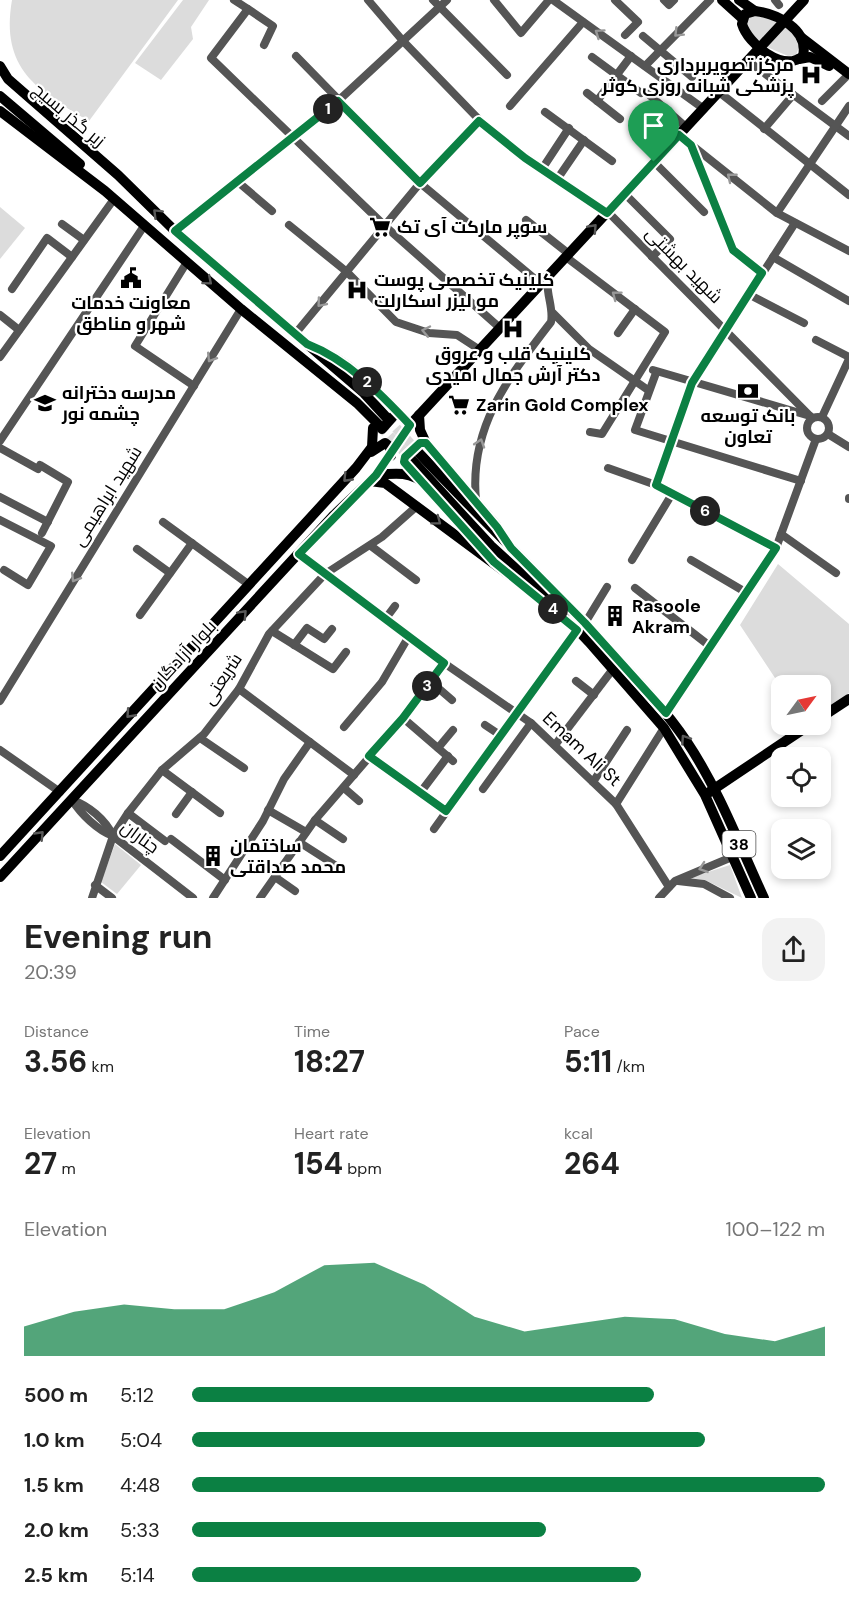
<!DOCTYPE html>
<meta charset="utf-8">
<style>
:root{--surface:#fff;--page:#f2f2f2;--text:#222;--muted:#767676;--accent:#0b8043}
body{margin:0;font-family:"DM Sans",Cairo,sans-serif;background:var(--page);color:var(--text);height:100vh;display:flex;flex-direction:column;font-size:22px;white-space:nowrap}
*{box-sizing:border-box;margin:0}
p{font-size:20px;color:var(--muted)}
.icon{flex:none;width:33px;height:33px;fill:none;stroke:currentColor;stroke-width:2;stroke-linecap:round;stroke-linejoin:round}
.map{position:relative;height:898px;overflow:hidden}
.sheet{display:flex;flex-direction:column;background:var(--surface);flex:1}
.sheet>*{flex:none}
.needle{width:39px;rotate:57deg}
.buttons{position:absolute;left:771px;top:675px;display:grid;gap:12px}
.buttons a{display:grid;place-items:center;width:60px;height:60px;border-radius:12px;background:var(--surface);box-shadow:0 3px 9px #0003;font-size:30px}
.pin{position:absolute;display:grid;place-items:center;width:51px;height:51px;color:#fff;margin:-62px -26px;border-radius:50% 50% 50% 0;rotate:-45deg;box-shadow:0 0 6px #0007}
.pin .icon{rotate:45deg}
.km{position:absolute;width:30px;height:30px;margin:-15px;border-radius:50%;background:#222;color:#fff;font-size:16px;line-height:30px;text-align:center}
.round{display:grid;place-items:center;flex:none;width:63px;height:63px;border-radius:18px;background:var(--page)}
.overview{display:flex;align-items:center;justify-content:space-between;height:102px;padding:0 24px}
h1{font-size:33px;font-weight:700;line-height:45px}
.figures{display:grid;grid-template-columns:repeat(3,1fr);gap:9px;height:102px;padding:6px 24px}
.figures div{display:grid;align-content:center}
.figures b{font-size:30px;font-weight:700}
.figures small{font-size:16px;font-weight:400}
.figures p{font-size:16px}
.chart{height:168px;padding:12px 24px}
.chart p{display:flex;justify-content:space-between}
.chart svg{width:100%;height:108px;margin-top:6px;fill:var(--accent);opacity:.7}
ul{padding:0 24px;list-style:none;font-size:20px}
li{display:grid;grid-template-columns:96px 72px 1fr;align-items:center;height:45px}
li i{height:15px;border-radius:8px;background:var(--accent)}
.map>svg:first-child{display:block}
</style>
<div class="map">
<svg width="849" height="898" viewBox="0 0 849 898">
<rect width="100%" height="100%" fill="#fff"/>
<!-- green -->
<g fill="#dcdcdc">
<path d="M 12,0 L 178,0 L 89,121 C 38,91 0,69 12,0 Z"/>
<polygon points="183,0 209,0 191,27 193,39 161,80 135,63"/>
<polygon points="754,15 779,22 760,42 748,29 747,19"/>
<polygon points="785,26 795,37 799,47 796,55 788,56 767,47"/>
<polygon points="0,207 25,228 0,259"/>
<polygon points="778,564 849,624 849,693 821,713 820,686 781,687 740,625"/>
<polygon points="115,844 141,865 117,894 101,882"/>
<polygon points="730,865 742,898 705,880 689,878"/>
</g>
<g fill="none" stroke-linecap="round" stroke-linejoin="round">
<!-- major-tunnel -->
<g stroke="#d9d9d9" stroke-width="10" stroke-dasharray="10 5" stroke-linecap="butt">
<polyline points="386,417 417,451"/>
<polyline points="379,425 410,458"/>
</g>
<!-- minor -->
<g stroke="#555" stroke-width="8">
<polyline points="234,0 248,9 211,58 386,227 500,328"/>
<polyline points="368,0 403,41 493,134 607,213"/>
<polyline points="433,0 507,75"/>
<polyline points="494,0 521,33 549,0"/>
<polyline points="553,0 704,109"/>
<polyline points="615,0 638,22 625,35"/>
<polyline points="664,0 669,5 674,0"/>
<polyline points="775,0 779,5"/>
<polyline points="248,9 273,26 264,45"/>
<polyline points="643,36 692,77"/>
<polyline points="296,56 420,183 541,284"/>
<polyline points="592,57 641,93"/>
<polyline points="748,61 849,136"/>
<polyline points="645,66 710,0"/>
<polyline points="646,92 686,127"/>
<polyline points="719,92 849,195"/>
<polyline points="587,93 620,119"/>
<polyline points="597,101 631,56"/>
<polyline points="822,101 845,78"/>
<polyline points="510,106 583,22"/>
<polyline points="545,112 612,161"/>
<polyline points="764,129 793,95"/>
<polyline points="679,135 777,213 849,251"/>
<polyline points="691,145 733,250 762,273"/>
<polyline points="654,162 704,212"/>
<polyline points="542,169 569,128"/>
<polyline points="558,178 584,140"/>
<polyline points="238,182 272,211"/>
<polyline points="625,194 670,239 652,257"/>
<polyline points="608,212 812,418"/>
<polyline points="777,213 849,106"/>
<polyline points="526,220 569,254"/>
<polyline points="62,224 84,240"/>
<polyline points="289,225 347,272 396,322 429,333 457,335 480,350"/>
<polyline points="175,231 338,101 447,0"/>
<polyline points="566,257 665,332 602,434 590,432"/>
<polyline points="773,257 849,301"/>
<polyline points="187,262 135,346 194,386"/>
<polyline points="12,289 47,238 72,257"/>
<polyline points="748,294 804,323"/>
<polyline points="553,313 589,349 648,390"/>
<polyline points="0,315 19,330"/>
<polyline points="618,333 635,309"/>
<polyline points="295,334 420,183 479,121"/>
<polyline points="816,340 849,357"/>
<polyline points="0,357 114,199"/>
<polyline points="653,370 810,416"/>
<polyline points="656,373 635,430 801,481"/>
<circle cx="818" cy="428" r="11"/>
<polyline points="822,417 849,359"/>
<polyline points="828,434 849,447"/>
<polyline points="0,441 144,226"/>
<polyline points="0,448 38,469 40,465 68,482 42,533"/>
<polyline points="608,468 656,485 776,548"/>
<polyline points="656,485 692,383 795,223"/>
<polyline points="0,497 48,522"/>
<polyline points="849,499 849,498"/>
<path d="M 476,500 C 469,427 508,378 551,322 C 554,307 545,293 548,277"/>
<polyline points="0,520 51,546 28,585 4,570"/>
<polyline points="163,522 248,584"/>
<polyline points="781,534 836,573"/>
<polyline points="371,546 416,580"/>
<polyline points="137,549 170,573"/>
<polyline points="299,554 444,663 531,723 616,804 669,887"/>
<polyline points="632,560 672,494"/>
<polyline points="691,560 747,593"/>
<polyline points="635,588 711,647"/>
<polyline points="140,615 192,543"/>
<polyline points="386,618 395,606"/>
<polyline points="585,623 607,587"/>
<polyline points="272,631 333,669 346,652"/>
<polyline points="294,645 307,628 324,639 332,629"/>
<polyline points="430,681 452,700"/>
<polyline points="576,681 594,695"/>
<polyline points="239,689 354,775"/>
<polyline points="0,701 241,309"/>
<polyline points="666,713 776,548 816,439"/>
<polyline points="403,718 453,761"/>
<polyline points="485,725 500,735"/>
<polyline points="344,727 382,682 409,636"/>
<polyline points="200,738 244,768"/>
<polyline points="555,745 613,669"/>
<polyline points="438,748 453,730"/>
<polyline points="0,750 60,792"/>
<polyline points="369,756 446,811"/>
<polyline points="162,770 220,813"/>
<polyline points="593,782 627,730"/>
<polyline points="344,788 359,801"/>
<polyline points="483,789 531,723"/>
<polyline points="420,793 448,756"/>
<path d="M 72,800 C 81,814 97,830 113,836 L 193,898"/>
<path d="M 72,800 C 88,805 106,820 113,836"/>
<polyline points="616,804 664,728"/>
<polyline points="268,810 306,832"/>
<polyline points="128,813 165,841"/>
<polyline points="176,814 192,792"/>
<polyline points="315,820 343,839"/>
<polyline points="434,829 577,630"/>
<polyline points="171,839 225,880"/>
<polyline points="299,842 338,867"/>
<polyline points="275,877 295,891"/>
<polyline points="678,881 704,884 730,898"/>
<polyline points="95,885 112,898"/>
<polyline points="92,898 113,836 128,813 162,770 204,734 239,689 269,634 325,574 382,537 417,506"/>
<polyline points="213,898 263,821 284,779 310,742"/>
<polyline points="260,898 315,820 403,718 444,663"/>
<polyline points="659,898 675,881 732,857"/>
</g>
<!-- major -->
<g stroke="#000" stroke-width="10">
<polyline points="722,0 743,19"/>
<polyline points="739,0 755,11"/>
<path d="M 755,11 C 777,14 809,29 803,56 C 783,73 748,44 742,24 L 745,14 Z"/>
<polyline points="802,38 849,74"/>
<polyline points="799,59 810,57 829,66"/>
<polyline points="0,66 8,79 118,175 172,228 364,393 386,417"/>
<polyline points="0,96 80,164"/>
<polyline points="0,111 105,191 241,309 357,403 379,425"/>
<path d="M 313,347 C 351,361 382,396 410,425"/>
<polyline points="419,415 420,430 426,443 496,525"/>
<polyline points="382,429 397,412"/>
<path d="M 417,451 C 482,520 551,585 614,655 C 640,683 666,711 687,742 C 719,790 740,846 764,898"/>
<polyline points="371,452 385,443 390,447 391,456"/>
<polyline points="410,458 491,546 543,593 589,642 664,728 705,795 751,898"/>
<path d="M 376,475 C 395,473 412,471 426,485"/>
<polyline points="370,481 385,483 524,586"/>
<polyline points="820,718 849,699"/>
<polyline points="708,793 811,724"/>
<polyline points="0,856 356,468 372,447 373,428"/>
<polyline points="0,877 334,515 376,475 410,425 804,0"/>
</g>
</g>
<!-- one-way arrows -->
<defs><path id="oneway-chevron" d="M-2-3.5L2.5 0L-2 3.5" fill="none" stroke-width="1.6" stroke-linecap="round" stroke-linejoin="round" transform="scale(1.5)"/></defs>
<g stroke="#999">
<use href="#oneway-chevron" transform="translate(599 33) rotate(-145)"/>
<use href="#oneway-chevron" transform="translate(678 33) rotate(135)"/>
<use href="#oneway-chevron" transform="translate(731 177) rotate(-141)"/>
<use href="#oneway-chevron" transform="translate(616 295) rotate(-143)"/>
<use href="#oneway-chevron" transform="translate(321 303) rotate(130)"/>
<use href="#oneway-chevron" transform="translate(426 331) rotate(-168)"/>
<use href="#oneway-chevron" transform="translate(211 358) rotate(122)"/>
<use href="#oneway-chevron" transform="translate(480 443) rotate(-72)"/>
<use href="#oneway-chevron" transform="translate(75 578) rotate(122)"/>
<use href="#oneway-chevron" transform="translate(703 868) rotate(161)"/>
</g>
<g stroke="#595959">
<use href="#oneway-chevron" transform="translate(157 213) rotate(-135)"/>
<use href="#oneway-chevron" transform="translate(593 228) rotate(-47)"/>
<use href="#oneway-chevron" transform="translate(208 281) rotate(40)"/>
<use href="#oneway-chevron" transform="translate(347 478) rotate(134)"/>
<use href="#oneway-chevron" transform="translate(437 521) rotate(37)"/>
<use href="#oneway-chevron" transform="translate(243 614) rotate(-47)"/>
<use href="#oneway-chevron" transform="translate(130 714) rotate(132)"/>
<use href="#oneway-chevron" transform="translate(685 739) rotate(-124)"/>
<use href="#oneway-chevron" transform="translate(40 835) rotate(-46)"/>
</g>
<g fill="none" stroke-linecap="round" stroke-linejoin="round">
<defs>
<path id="route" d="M 338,101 L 420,183 L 479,121 L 525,158 L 607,213 L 679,135 L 691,145 L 733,250 L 762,273 L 692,383 L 656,485 L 776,548 L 666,713 L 585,623 L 511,548 L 497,527 L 426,443 L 420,443 L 405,457 L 404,462 L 494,562 L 577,630 L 446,811 L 369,756 L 403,718 L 444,663 L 299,554 L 376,475 L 410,425 C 380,393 348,360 307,344 L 175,231 Z"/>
</defs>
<!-- route casing -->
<use href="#route" stroke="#fff" stroke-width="12"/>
<!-- route -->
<use href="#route" stroke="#0b8043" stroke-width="8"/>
</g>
<!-- icons -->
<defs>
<symbol id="hospital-bare" viewBox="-9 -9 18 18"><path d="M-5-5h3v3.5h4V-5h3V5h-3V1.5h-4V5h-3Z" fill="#000" stroke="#fff" stroke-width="2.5" paint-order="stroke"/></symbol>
<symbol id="supermarket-bare" viewBox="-9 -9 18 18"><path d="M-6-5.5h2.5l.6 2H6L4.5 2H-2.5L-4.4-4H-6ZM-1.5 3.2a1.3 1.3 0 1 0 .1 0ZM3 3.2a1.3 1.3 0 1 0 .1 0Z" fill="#000" stroke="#fff" stroke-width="2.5" paint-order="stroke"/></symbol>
<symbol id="civic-bare" viewBox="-9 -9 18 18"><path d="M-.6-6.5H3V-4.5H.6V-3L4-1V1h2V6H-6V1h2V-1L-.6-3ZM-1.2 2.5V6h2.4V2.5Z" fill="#000" stroke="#fff" stroke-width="2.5" paint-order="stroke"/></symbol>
<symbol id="bank-bare" viewBox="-9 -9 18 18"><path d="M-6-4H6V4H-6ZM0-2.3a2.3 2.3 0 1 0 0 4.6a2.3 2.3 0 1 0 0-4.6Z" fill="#000" stroke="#fff" stroke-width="2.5" paint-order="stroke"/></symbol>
<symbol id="school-bare" viewBox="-9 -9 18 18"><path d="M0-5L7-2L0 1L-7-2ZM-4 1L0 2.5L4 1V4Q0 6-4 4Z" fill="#000" stroke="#fff" stroke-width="2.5" paint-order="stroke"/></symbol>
<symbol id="building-bare" viewBox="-9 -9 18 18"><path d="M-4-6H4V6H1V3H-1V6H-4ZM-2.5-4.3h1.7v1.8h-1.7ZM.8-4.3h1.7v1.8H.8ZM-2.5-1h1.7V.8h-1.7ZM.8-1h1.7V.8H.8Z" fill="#000" stroke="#fff" stroke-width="2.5" paint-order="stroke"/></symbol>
</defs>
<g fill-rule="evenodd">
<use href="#hospital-bare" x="796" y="60" width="30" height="30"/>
<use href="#supermarket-bare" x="365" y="212" width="30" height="30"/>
<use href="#civic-bare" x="116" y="263" width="30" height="30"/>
<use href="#hospital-bare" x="342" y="275" width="30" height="30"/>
<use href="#hospital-bare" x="498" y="314" width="30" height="30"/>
<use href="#bank-bare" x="733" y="376" width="30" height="30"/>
<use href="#school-bare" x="30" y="388" width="30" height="30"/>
<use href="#supermarket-bare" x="444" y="390" width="30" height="30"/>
<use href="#building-bare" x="600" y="601" width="30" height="30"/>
<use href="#building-bare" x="198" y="841" width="30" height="30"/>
</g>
<g text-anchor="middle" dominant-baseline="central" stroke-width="4.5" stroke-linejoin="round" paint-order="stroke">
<!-- shield labels -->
<rect fill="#fff" stroke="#4c4c4c" stroke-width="1.5" x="722.5" y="831" width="33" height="26" rx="4.5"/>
<g font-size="16" font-weight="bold" fill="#000">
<text x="739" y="844">38</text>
</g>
<!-- poi labels -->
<g font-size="18" font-weight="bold" fill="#000" stroke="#fff" text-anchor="start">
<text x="794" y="65" text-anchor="end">مرکز تصویربرداری<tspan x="794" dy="21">پزشکی شبانه روزی کوثر</tspan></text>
<text x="397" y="227">سوپر مارکت آی تک</text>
<text x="374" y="280">کلینیک تخصصی پوست<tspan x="374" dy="21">مو لیزر اسکارلت</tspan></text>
<text x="131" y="303" text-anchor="middle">معاونت خدمات<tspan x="131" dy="21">شهر و مناطق</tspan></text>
<text x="513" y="354" text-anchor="middle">کلینیک قلب و عروق<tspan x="513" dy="21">دکتر آرش جمال امیدی</tspan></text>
<text x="62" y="393">مدرسه دخترانه<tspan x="62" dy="21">چشمه نور</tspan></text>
<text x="476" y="405">Zarin Gold Complex</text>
<text x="748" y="416" text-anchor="middle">بانک توسعه<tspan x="748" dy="21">تعاون</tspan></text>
<text x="632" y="606">Rasoole<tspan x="632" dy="21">Akram</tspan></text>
<text x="230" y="846">ساختمان<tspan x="230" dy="21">محمد صداقتی</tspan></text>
</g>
<!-- street labels -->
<g font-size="18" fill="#000" stroke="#fff">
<text transform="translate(69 115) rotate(40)">زیر گذر بسیج</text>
<text transform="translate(684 265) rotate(45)">شهید بهشتی</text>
<text transform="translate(107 496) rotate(-58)">شهید ابراهیمی</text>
<text transform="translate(183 655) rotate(-47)">بلوار آزادگان</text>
<text transform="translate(222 679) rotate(-57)">شریعتی</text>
<text transform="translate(582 749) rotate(43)">Emam Ali St</text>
<text transform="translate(140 837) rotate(36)">چناران</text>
</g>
</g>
</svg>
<div class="buttons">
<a><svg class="needle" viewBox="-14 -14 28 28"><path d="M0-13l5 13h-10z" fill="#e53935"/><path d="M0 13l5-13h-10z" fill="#767676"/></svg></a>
<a><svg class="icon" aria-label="locate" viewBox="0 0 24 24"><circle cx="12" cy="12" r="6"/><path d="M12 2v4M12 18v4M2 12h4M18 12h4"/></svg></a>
<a><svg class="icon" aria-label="layers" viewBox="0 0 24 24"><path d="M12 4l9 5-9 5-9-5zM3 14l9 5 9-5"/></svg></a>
</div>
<div class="pin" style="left:654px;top:162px;background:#1e9e55"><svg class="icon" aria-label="arrive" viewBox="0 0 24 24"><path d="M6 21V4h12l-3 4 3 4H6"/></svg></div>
<b class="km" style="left:328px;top:109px">1</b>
<b class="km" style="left:367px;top:382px">2</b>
<b class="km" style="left:427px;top:686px">3</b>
<b class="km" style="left:553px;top:609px">4</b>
<b class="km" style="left:705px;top:511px">6</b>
</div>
<section class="sheet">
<div class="overview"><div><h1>Evening run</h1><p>20:39</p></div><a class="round"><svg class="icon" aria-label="share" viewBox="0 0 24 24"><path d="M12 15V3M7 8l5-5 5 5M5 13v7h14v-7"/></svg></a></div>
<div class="figures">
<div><p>Distance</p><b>3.56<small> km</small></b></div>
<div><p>Time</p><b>18:27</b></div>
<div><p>Pace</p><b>5:11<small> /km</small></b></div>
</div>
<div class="figures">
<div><p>Elevation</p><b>27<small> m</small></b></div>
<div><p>Heart rate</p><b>154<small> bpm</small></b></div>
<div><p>kcal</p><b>264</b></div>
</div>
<div class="chart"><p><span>Elevation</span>100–122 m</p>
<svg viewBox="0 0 160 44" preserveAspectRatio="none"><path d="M0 44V32L10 26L20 23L30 25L40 25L50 18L60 7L70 6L80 15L90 28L100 34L110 31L120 28L130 29L140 35L150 38L160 32V44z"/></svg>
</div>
<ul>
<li><b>500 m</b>5:12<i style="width:73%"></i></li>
<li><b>1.0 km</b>5:04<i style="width:81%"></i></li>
<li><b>1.5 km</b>4:48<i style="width:100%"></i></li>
<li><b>2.0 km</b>5:33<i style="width:56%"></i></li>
<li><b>2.5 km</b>5:14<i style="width:71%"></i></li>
</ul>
</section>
